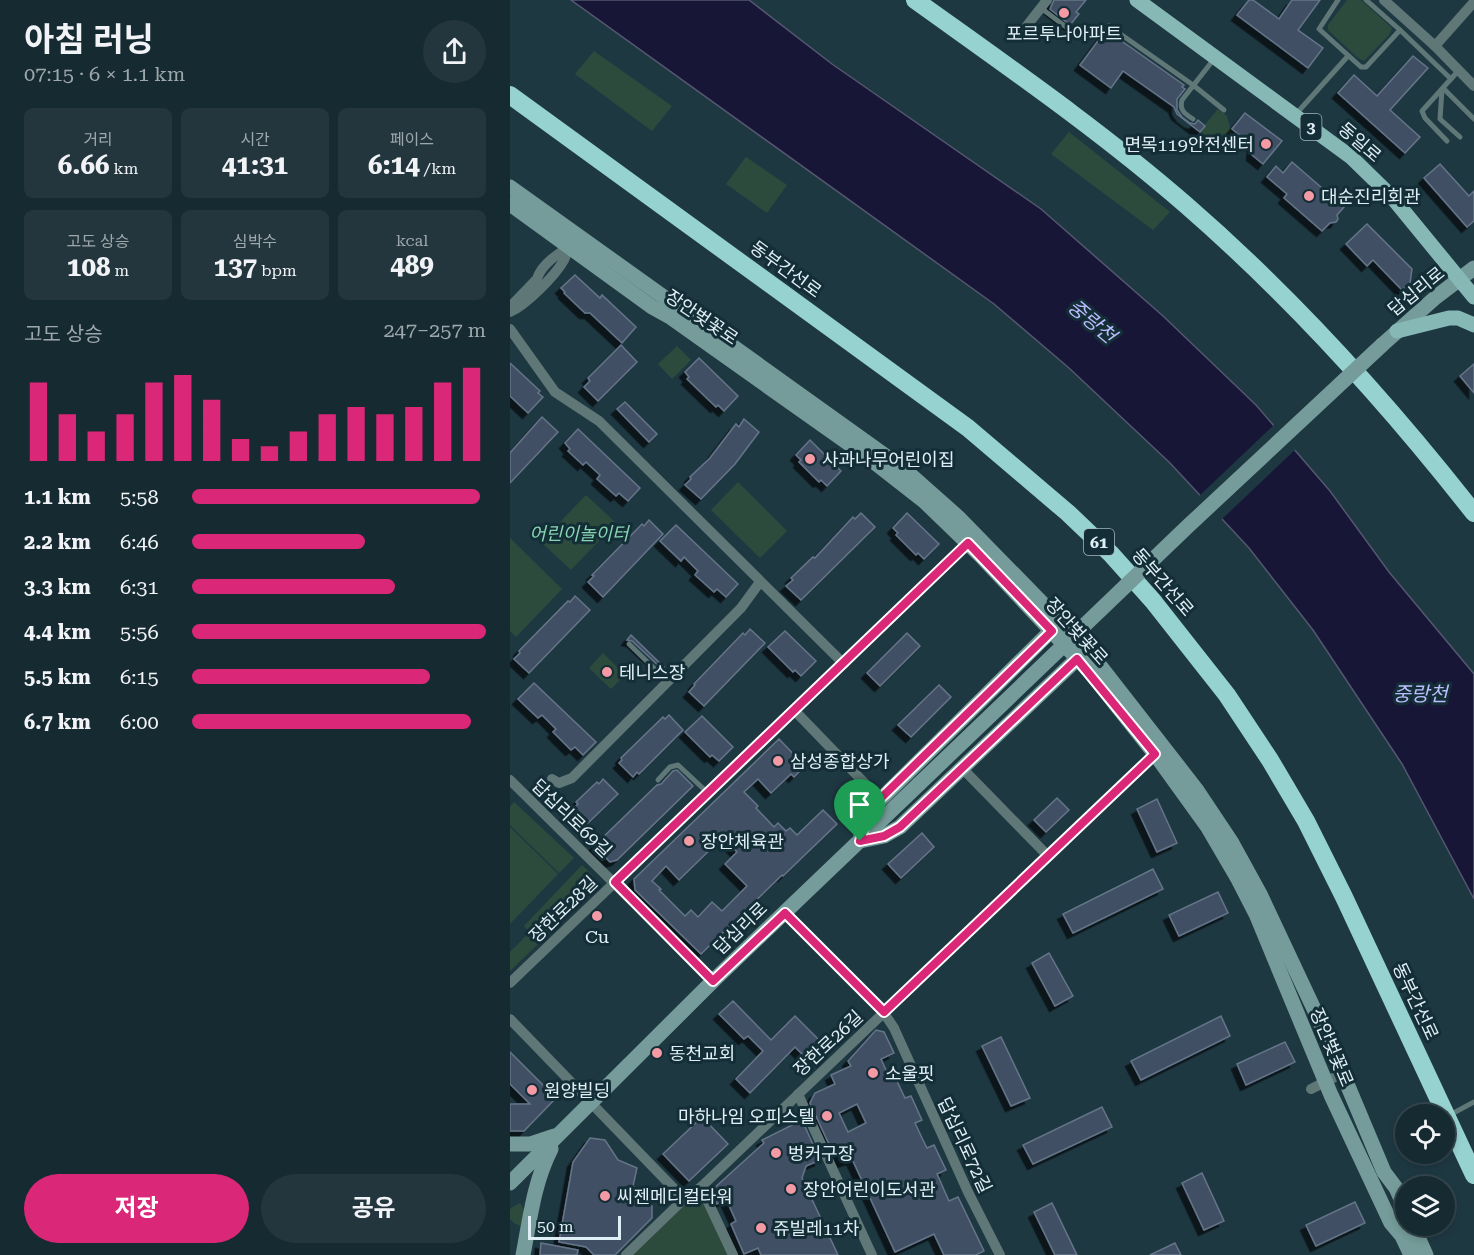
<!DOCTYPE html>
<html lang="ko">
<meta charset="utf-8">
<style>
:root{--surface:#162a32;--page:#23363e;--text:#f1f3f6;--muted:#9ea7ac;--line:#35464d;--accent:#db2777}
body{margin:0;font-family:"Roboto Serif","Noto Sans KR",serif;background:var(--page);color:var(--text);height:100vh;display:flex;flex-direction:column;font-size:22px;white-space:nowrap}
*{box-sizing:border-box;margin:0}
p{font-size:20px;color:var(--muted)}
.icon{flex:none;width:33px;height:33px;fill:none;stroke:currentColor;stroke-width:2;stroke-linecap:round;stroke-linejoin:round}
.map{position:relative;flex:1;overflow:hidden}
.panel{display:flex;flex-direction:column;background:var(--surface);width:510px}
.panel>*{flex:none}
.buttons{position:absolute;left:885px;top:1104px;display:grid;gap:12px}
.buttons a{display:grid;place-items:center;width:60px;height:60px;border-radius:50%;background:var(--surface);box-shadow:0 3px 9px #0003,0 0 0 2px var(--line);font-size:30px}
.scale{position:absolute;left:18px;bottom:15px;width:93px;box-sizing:border-box;padding-left:6px;border:3px solid #e0eff5;border-top:0;font-size:16px;line-height:21px;white-space:nowrap;color:#e0eff5;-webkit-text-stroke:4px #142e37;paint-order:stroke}
.pin{position:absolute;display:grid;place-items:center;width:51px;height:51px;color:#fff;margin:-62px -26px;border-radius:50% 50% 50% 0;rotate:-45deg;box-shadow:0 0 6px #0007}
.pin .icon{rotate:45deg}
.round{display:grid;place-items:center;flex:none;width:63px;height:63px;border-radius:32px;background:var(--page)}
.head{display:flex;align-items:center;justify-content:space-between;height:102px;padding:0 24px}
h1{font-size:33px;font-weight:700;line-height:45px}
.metrics{display:grid;grid-template-columns:repeat(3,1fr);gap:9px;height:102px;padding:6px 24px}
.metrics div{display:grid;align-content:center;border-radius:9px;background:var(--page);text-align:center}
.metrics b{font-size:26px;font-weight:700}
.metrics small{font-size:16px;font-weight:400}
.metrics p{font-size:16px}
.chart{height:168px;padding:12px 24px}
.chart p{display:flex;justify-content:space-between}
.chart svg{width:100%;height:108px;margin-top:6px;stroke:var(--accent);stroke-width:6}
.button{display:flex;gap:12px;margin-top:auto;padding:12px 24px}
.button a{flex:1;height:69px;border-radius:36px;background:var(--accent);color:#fff;font-size:24px;font-weight:700;line-height:69px;text-align:center}
.button a+a{background:var(--page);color:var(--text)}
ul{padding:0 24px;list-style:none;font-size:20px}
li{display:grid;grid-template-columns:96px 72px 1fr;align-items:center;height:45px}
li i{height:15px;border-radius:8px;background:var(--accent)}
main{display:flex;flex:1;min-height:0}
.map>svg:first-child{display:block}
</style>
<main>
<section class="panel">
<div class="head"><div><h1>아침 러닝</h1><p>07:15 · 6 × 1.1 km</p></div><a class="round"><svg class="icon" aria-label="share" viewBox="0 0 24 24"><path d="M12 15V3M7 8l5-5 5 5M5 13v7h14v-7"/></svg></a></div>
<div class="metrics">
<div><p>거리</p><b>6.66<small> km</small></b></div>
<div><p>시간</p><b>41:31</b></div>
<div><p>페이스</p><b>6:14<small> /km</small></b></div>
</div>
<div class="metrics">
<div><p>고도 상승</p><b>108<small> m</small></b></div>
<div><p>심박수</p><b>137<small> bpm</small></b></div>
<div><p>kcal</p><b>489</b></div>
</div>
<div class="chart"><p><span>고도 상승</span>247–257 m</p>
<svg viewBox="0 0 160 44" preserveAspectRatio="none"><path d="M5 44V12M15 44V25M25 44V32M35 44V25M45 44V12M55 44V9M65 44V19M75 44V35M85 44V38M95 44V32M105 44V25M115 44V22M125 44V25M135 44V22M145 44V12M155 44V6"/></svg>
</div>
<ul>
<li><b>1.1 km</b>5:58<i style="width:98%"></i></li>
<li><b>2.2 km</b>6:46<i style="width:59%"></i></li>
<li><b>3.3 km</b>6:31<i style="width:69%"></i></li>
<li><b>4.4 km</b>5:56<i style="width:100%"></i></li>
<li><b>5.5 km</b>6:15<i style="width:81%"></i></li>
<li><b>6.7 km</b>6:00<i style="width:95%"></i></li>
</ul>
<div class="button"><a>저장</a><a>공유</a></div>
</section>
<div class="map">
<svg width="964" height="1255" viewBox="0 0 964 1255">
<defs>
<filter id="shadow"><feDropShadow dx="-5.5" dy="5.5" stdDeviation="0" flood-color="#0009"/></filter>
</defs>
<rect width="100%" height="100%" fill="#1e3842"/>
<!-- green -->
<g fill="#2c4b3d">
<polygon points="837,0 851,0 882,28 879,35 854,61 848,58 818,30 818,25"/>
<polygon points="84,51 162,106 142,131 65,74"/>
<polygon points="708,109 717,116 723,138 713,151 689,132"/>
<polygon points="559,132 660,212 643,230 541,154"/>
<polygon points="236,157 277,185 257,213 216,184"/>
<polygon points="167,346 181,360 162,379 148,364"/>
<polygon points="228,482 277,531 250,558 201,510"/>
<polygon points="76,495 106,523 61,570 31,542"/>
<polygon points="0,538 52,589 6,637 0,631"/>
<polygon points="93,653 115,675 101,689 79,668"/>
<polygon points="4,802 64,858 49,873 0,825 0,807"/>
<polygon points="0,827 48,874 0,924"/>
<path d="M 72,865 C 80,873 89,878 85,889 L 0,971 L 0,952 L 20,932 L 14,926 Z"/>
<polygon points="181,1199 196,1200 221,1255 123,1255"/>
<polygon points="9,1203 11,1204 14,1210 12,1226 5,1224 0,1219 0,1209"/>
</g>
<!-- water -->
<polygon fill="#181636" stroke="#54576f" stroke-width="1.5" points="61,0 239,0 322,64 531,209 653,316 746,405 820,491 879,572 964,674 964,899 892,764 803,630 739,548 660,463 559,368 484,304"/>
<!-- pier -->
<polygon fill="#1e3842" points="765,424 787,448 710,521 688,497"/>
<!-- building -->
<g fill="#415063" stroke="#657589" stroke-width="1.5" fill-rule="evenodd" filter="url(#shadow)">
<polygon points="544,0 576,0 566,12 569,14 560,25 540,9"/>
<polygon points="739,0 743,0 769,19 782,0 810,0 788,30 813,48 798,68 727,15"/>
<polygon points="596,30 674,85 672,87 675,89 667,99 667,110 672,117 680,123 685,124 688,120 695,126 690,132 667,114 664,107 613,71 601,88 570,65"/>
<polygon points="903,56 918,68 880,110 910,137 895,153 828,93 844,75 867,96"/>
<polygon points="735,113 772,141 753,164 742,155 743,146 722,129"/>
<polygon points="782,162 834,207 827,215 828,219 826,222 820,223 812,231 774,198 777,194 757,177 766,166 773,173"/>
<polygon points="930,164 959,196 964,191 964,221 957,227 914,178"/>
<polygon points="857,224 902,269 900,283 892,290 863,260 857,266 836,244"/>
<polygon points="65,275 90,298 92,295 126,327 112,343 80,313 75,313 54,293 55,292 51,288"/>
<polygon points="111,345 127,362 88,401 74,387 80,381 78,378"/>
<polygon points="189,358 228,396 214,411 208,405 206,407 177,379 179,377 175,372"/>
<polygon points="0,363 30,391 28,393 33,397 18,413 0,396"/>
<polygon points="964,364 964,393 950,376"/>
<polygon points="115,402 147,434 139,442 107,409"/>
<polygon points="32,417 48,432 0,483 0,453"/>
<polygon points="234,419 249,432 225,464 191,499 175,485 181,479 180,477 200,458 226,424 229,427"/>
<polygon points="68,429 130,488 118,501 109,493 106,496 87,479 90,475 76,462 73,465 58,451 60,449 55,443"/>
<polygon points="300,440 331,471 317,486 311,480 309,482 289,462 291,460 286,455"/>
<polygon points="351,513 365,527 291,600 276,586 283,580 281,578 303,557 305,558 343,517 345,519"/>
<polygon points="397,513 429,544 414,559 408,553 406,555 386,535 388,533 383,528"/>
<polygon points="139,520 153,534 93,597 78,582 84,576 82,575 132,524 134,526"/>
<polygon points="166,525 228,584 216,597 207,589 204,592 185,575 188,571 174,557 171,561 150,541"/>
<polygon points="65,596 80,610 19,673 4,659 10,653 9,651 58,601 60,602"/>
<polygon points="240,629 255,643 194,706 179,692 185,685 184,684 233,633 235,635"/>
<polygon points="275,631 306,661 291,676 285,670 283,672 258,647"/>
<polygon points="397,633 410,646 370,686 357,673"/>
<polygon points="121,635 154,667 152,669 122,641 117,640"/>
<polygon points="24,683 86,742 73,755 65,747 61,750 43,732 46,729 32,715 28,718 8,699"/>
<polygon points="429,685 441,697 401,737 388,725"/>
<polygon points="159,715 173,730 129,774 127,772 123,777 109,763 112,760 111,758 153,717 155,719"/>
<polygon points="192,716 223,747 209,761 202,755 200,757 175,732"/>
<path d="M 269,739 L 295,766 L 284,777 L 281,774 L 261,793 L 248,779 L 234,792 L 248,806 L 246,808 L 264,827 L 268,823 L 276,831 L 280,828 L 287,835 L 313,810 L 327,824 L 273,876 L 272,875 L 191,954 L 125,890 L 124,879 ZM 213,837 L 227,852 L 215,864 L 237,886 L 212,911 L 202,902 L 188,917 L 181,910 L 175,916 L 149,890 L 151,889 L 142,881 L 156,866 L 169,880 Z"/>
<polygon points="167,770 183,786 107,860 100,862 84,846 147,785 151,784 163,771"/>
<polygon points="93,779 108,794 76,825 62,810 68,804 66,802 87,782 89,784"/>
<polygon points="547,798 559,810 536,832 524,820"/>
<polygon points="647,799 667,843 647,852 627,809"/>
<polygon points="412,833 424,847 391,878 378,864"/>
<polygon points="643,869 653,889 563,933 553,914"/>
<polygon points="708,892 718,913 669,936 659,915"/>
<polygon points="539,953 563,996 545,1006 522,963"/>
<polygon points="223,1001 261,1040 285,1016 313,1044 297,1059 285,1047 240,1093 226,1079 253,1051 238,1036 234,1039 209,1014"/>
<polygon points="711,1016 720,1036 631,1080 621,1061"/>
<path d="M 366,1030 L 374,1032 L 384,1053 L 371,1059 L 380,1079 L 385,1077 L 395,1098 L 401,1096 L 412,1120 L 405,1123 L 413,1140 L 417,1148 L 424,1145 L 436,1170 L 427,1174 L 439,1201 L 448,1197 L 474,1251 L 466,1255 L 434,1255 L 424,1234 L 385,1252 L 342,1159 L 332,1162 L 327,1151 L 323,1153 L 300,1103 L 305,1093 L 325,1084 L 321,1075 L 341,1066 L 338,1061 ZM 347,1104 L 356,1123 L 338,1132 L 329,1113 Z"/>
<polygon points="491,1037 520,1098 501,1106 472,1046"/>
<polygon points="775,1042 785,1062 736,1085 727,1064"/>
<polygon points="0,1052 46,1098 14,1131 0,1131 0,1104 20,1104 0,1084"/>
<polygon points="592,1107 602,1127 523,1164 513,1145"/>
<polygon points="192,1117 218,1144 179,1181 153,1154"/>
<polygon points="292,1120 310,1160 296,1166 292,1178 328,1255 251,1255 248,1248 234,1254 221,1224 226,1221 216,1199 207,1204 201,1191 254,1143 252,1140"/>
<polygon points="80,1138 95,1140 108,1160 127,1168 123,1186 142,1206 142,1218 105,1255 84,1255 76,1247 49,1242 63,1162"/>
<polygon points="692,1173 714,1221 694,1230 672,1183"/>
<polygon points="845,1202 855,1223 806,1246 796,1225"/>
<polygon points="542,1203 567,1255 545,1255 524,1212"/>
<polygon points="31,1243 68,1250 67,1255 30,1255"/>
<polygon points="665,1243 671,1255 640,1255"/>
</g>
<g fill="none" stroke-linecap="round" stroke-linejoin="round">
<!-- lane -->
<g stroke="#5f7776" stroke-width="5">
<polyline points="828,0 809,29 851,67 856,67 890,30 941,79"/>
<polyline points="856,0 890,30"/>
<polyline points="531,8 556,27"/>
<polyline points="599,26 683,85 714,110"/>
<polyline points="933,88 964,119"/>
<polyline points="932,89 930,119 950,137"/>
<polyline points="786,114 838,56"/>
<path d="M 683,119 C 675,114 669,110 672,100 L 704,59"/>
<polyline points="937,141 915,118 912,111 949,70"/>
<polyline points="119,644 158,682"/>
<polyline points="148,780 160,767 168,765 198,793"/>
<polyline points="938,1116 964,1102"/>
</g>
<!-- street -->
<g stroke="#5f7776" stroke-width="10">
<polyline points="874,0 925,46 964,86"/>
<polyline points="512,32 537,0"/>
<polyline points="925,46 964,2"/>
<path d="M 1,306 L 27,279 C 31,265 47,254 59,247"/>
<path d="M 0,312 C 16,305 45,276 54,260 C 57,254 58,248 62,243"/>
<polyline points="0,329 45,392 89,421 334,664"/>
<polyline points="285,711 370,799"/>
<polyline points="452,768 538,856"/>
<polyline points="42,779 49,783 62,778 231,608 250,582"/>
<polyline points="0,780 203,981"/>
<polyline points="275,913 374,1013 384,1028 458,1192 490,1255"/>
<polyline points="0,983 463,539"/>
<polyline points="0,1019 174,1199"/>
<polyline points="801,1089 831,1074"/>
<polyline points="288,1094 362,1255"/>
<polyline points="191,1187 223,1255"/>
<polyline points="116,1255 174,1199 191,1187 645,754"/>
</g>
<!-- secondary -->
<g stroke="#759c9a" stroke-width="15">
<polyline points="0,187 394,469 448,517 577,649 686,789 722,843 750,894 819,1041 874,1172 886,1188 896,1210"/>
<polyline points="0,204 142,307 160,317 359,458 414,501 471,556 580,672 645,754 697,826 728,879 746,914 821,1095 881,1223 892,1236 901,1255"/>
<polyline points="872,345 926,297 964,268"/>
<polyline points="541,631 365,805 353,826 350,841 374,836 390,827 567,659"/>
<polyline points="0,1144 20,1144 44,1136"/>
<polyline points="0,1183 203,981 409,784"/>
<polyline points="903,1226 916,1255"/>
<path d="M 13,1255 C 20,1219 24,1182 41,1149"/>
</g>
<!-- primary -->
<g stroke="#86b8b6" stroke-width="15">
<polyline points="627,0 841,157 882,197 964,297"/>
<polyline points="887,331 939,318 948,318 964,325"/>
</g>
<!-- highway -->
<g stroke="#96d2d0" stroke-width="18">
<path d="M 405,0 C 497,66 591,131 676,205 C 783,298 877,402 964,513"/>
<polyline points="0,95 458,428 558,513 601,554 643,601 717,695 760,760 796,821 834,897 964,1175"/>
</g>
<!-- secondary-bridge -->
<polyline stroke="#759c9a" stroke-width="15" points="409,784 677,527 872,345"/>
</g>
<g fill="none" stroke-linecap="round" stroke-linejoin="round">
<defs>
<polygon id="route" points="458,543 542,631 370,799 357,817 350,841 374,836 390,827 567,659 645,754 374,1012 275,913 203,981 105,882"/>
</defs>
<!-- route casing -->
<use href="#route" stroke="#fff" stroke-width="12"/>
<!-- route -->
<use href="#route" stroke="#db2777" stroke-width="8"/>
</g>
<!-- markers -->
<g fill="#f49aa5" stroke="#142e37" stroke-width="2">
<circle cx="554" cy="13" r="6"/>
<circle cx="756" cy="144" r="6"/>
<circle cx="799" cy="196" r="6"/>
<circle cx="300" cy="459" r="6"/>
<circle cx="97" cy="672" r="6"/>
<circle cx="268" cy="761" r="6"/>
<circle cx="179" cy="841" r="6"/>
<circle cx="87" cy="916" r="6"/>
<circle cx="147" cy="1053" r="6"/>
<circle cx="363" cy="1073" r="6"/>
<circle cx="22" cy="1090" r="6"/>
<circle cx="317" cy="1116" r="6"/>
<circle cx="266" cy="1153" r="6"/>
<circle cx="281" cy="1189" r="6"/>
<circle cx="95" cy="1196" r="6"/>
<circle cx="251" cy="1228" r="6"/>
</g>
<g text-anchor="middle" dominant-baseline="central" stroke-width="6" stroke-linejoin="round" paint-order="stroke">
<!-- shield labels -->
<g fill="#142e37" stroke="#a3b5bc" stroke-width="1.5">
<rect x="790.5" y="114" width="21" height="26" rx="4.5"/>
<rect x="574" y="529" width="30" height="26" rx="4.5"/>
</g>
<g font-size="16" font-weight="bold" fill="#e0eff5">
<text x="801" y="127">3</text>
<text x="589" y="542">61</text>
</g>
<!-- poi labels -->
<g font-size="18" fill="#e0eff5" stroke="#142e37" text-anchor="start">
<text x="554" y="33" text-anchor="middle">포르투나아파트</text>
<text x="744" y="144" text-anchor="end">면목119안전센터</text>
<text x="811" y="196">대순진리회관</text>
<text x="312" y="459">사과나무어린이집</text>
<text x="109" y="672">테니스장</text>
<text x="280" y="761">삼성종합상가</text>
<text x="191" y="841">장안체육관</text>
<text x="87" y="936" text-anchor="middle">Cu</text>
<text x="159" y="1053">동천교회</text>
<text x="375" y="1073">소울핏</text>
<text x="34" y="1090">원양빌딩</text>
<text x="305" y="1116" text-anchor="end">마하나임 오피스텔</text>
<text x="278" y="1153">벙커구장</text>
<text x="293" y="1189">장안어린이도서관</text>
<text x="107" y="1196">씨젠메디컬타워</text>
<text x="263" y="1228">쥬빌레11차</text>
</g>
<!-- street labels -->
<g font-size="18" fill="#e0eff5" stroke="#142e37">
<text transform="translate(850 142) rotate(41)">동일로</text>
<text transform="translate(276 269) rotate(36)">동부간선로</text>
<text transform="translate(906 291) rotate(-39)">답십리로</text>
<text transform="translate(192 317) rotate(34)">장안벚꽃로</text>
<text transform="translate(653 582) rotate(49)">동부간선로</text>
<text transform="translate(567 631) rotate(48)">장안벚꽃로</text>
<text transform="translate(62 818) rotate(44)">답십리로69길</text>
<text transform="translate(53 909) rotate(-44)">장한로28길</text>
<text transform="translate(230 928) rotate(-44)">답십리로</text>
<text transform="translate(906 1001) rotate(65)">동부간선로</text>
<text transform="translate(318 1043) rotate(-43)">장한로26길</text>
<text transform="translate(822 1047) rotate(67)">장안벚꽃로</text>
<text transform="translate(455 1145) rotate(65)">답십리로72길</text>
</g>
<!-- park labels -->
<g font-size="18" font-style="italic" fill="#88d5b2" stroke="#142e37">
<text x="69" y="533">어린이놀이터</text>
</g>
<!-- water labels -->
<g font-size="20" font-style="italic" fill="#babcfd" stroke="#142e37">
<text transform="translate(582 321) rotate(40)">중랑천</text>
<text x="910" y="694">중랑천</text>
</g>
</g>
</svg>
<div class="buttons">
<a><svg class="icon" aria-label="locate" viewBox="0 0 24 24"><circle cx="12" cy="12" r="6"/><path d="M12 2v4M12 18v4M2 12h4M18 12h4"/></svg></a>
<a><svg class="icon" aria-label="layers" viewBox="0 0 24 24"><path d="M12 4l9 5-9 5-9-5zM3 14l9 5 9-5"/></svg></a>
</div>
<div class="scale">50 m</div>
<div class="pin" style="left:350px;top:841px;background:#1e9e55"><svg class="icon" aria-label="arrive" viewBox="0 0 24 24"><path d="M6 21V4h12l-3 4 3 4H6"/></svg></div>
</div>
</main>
